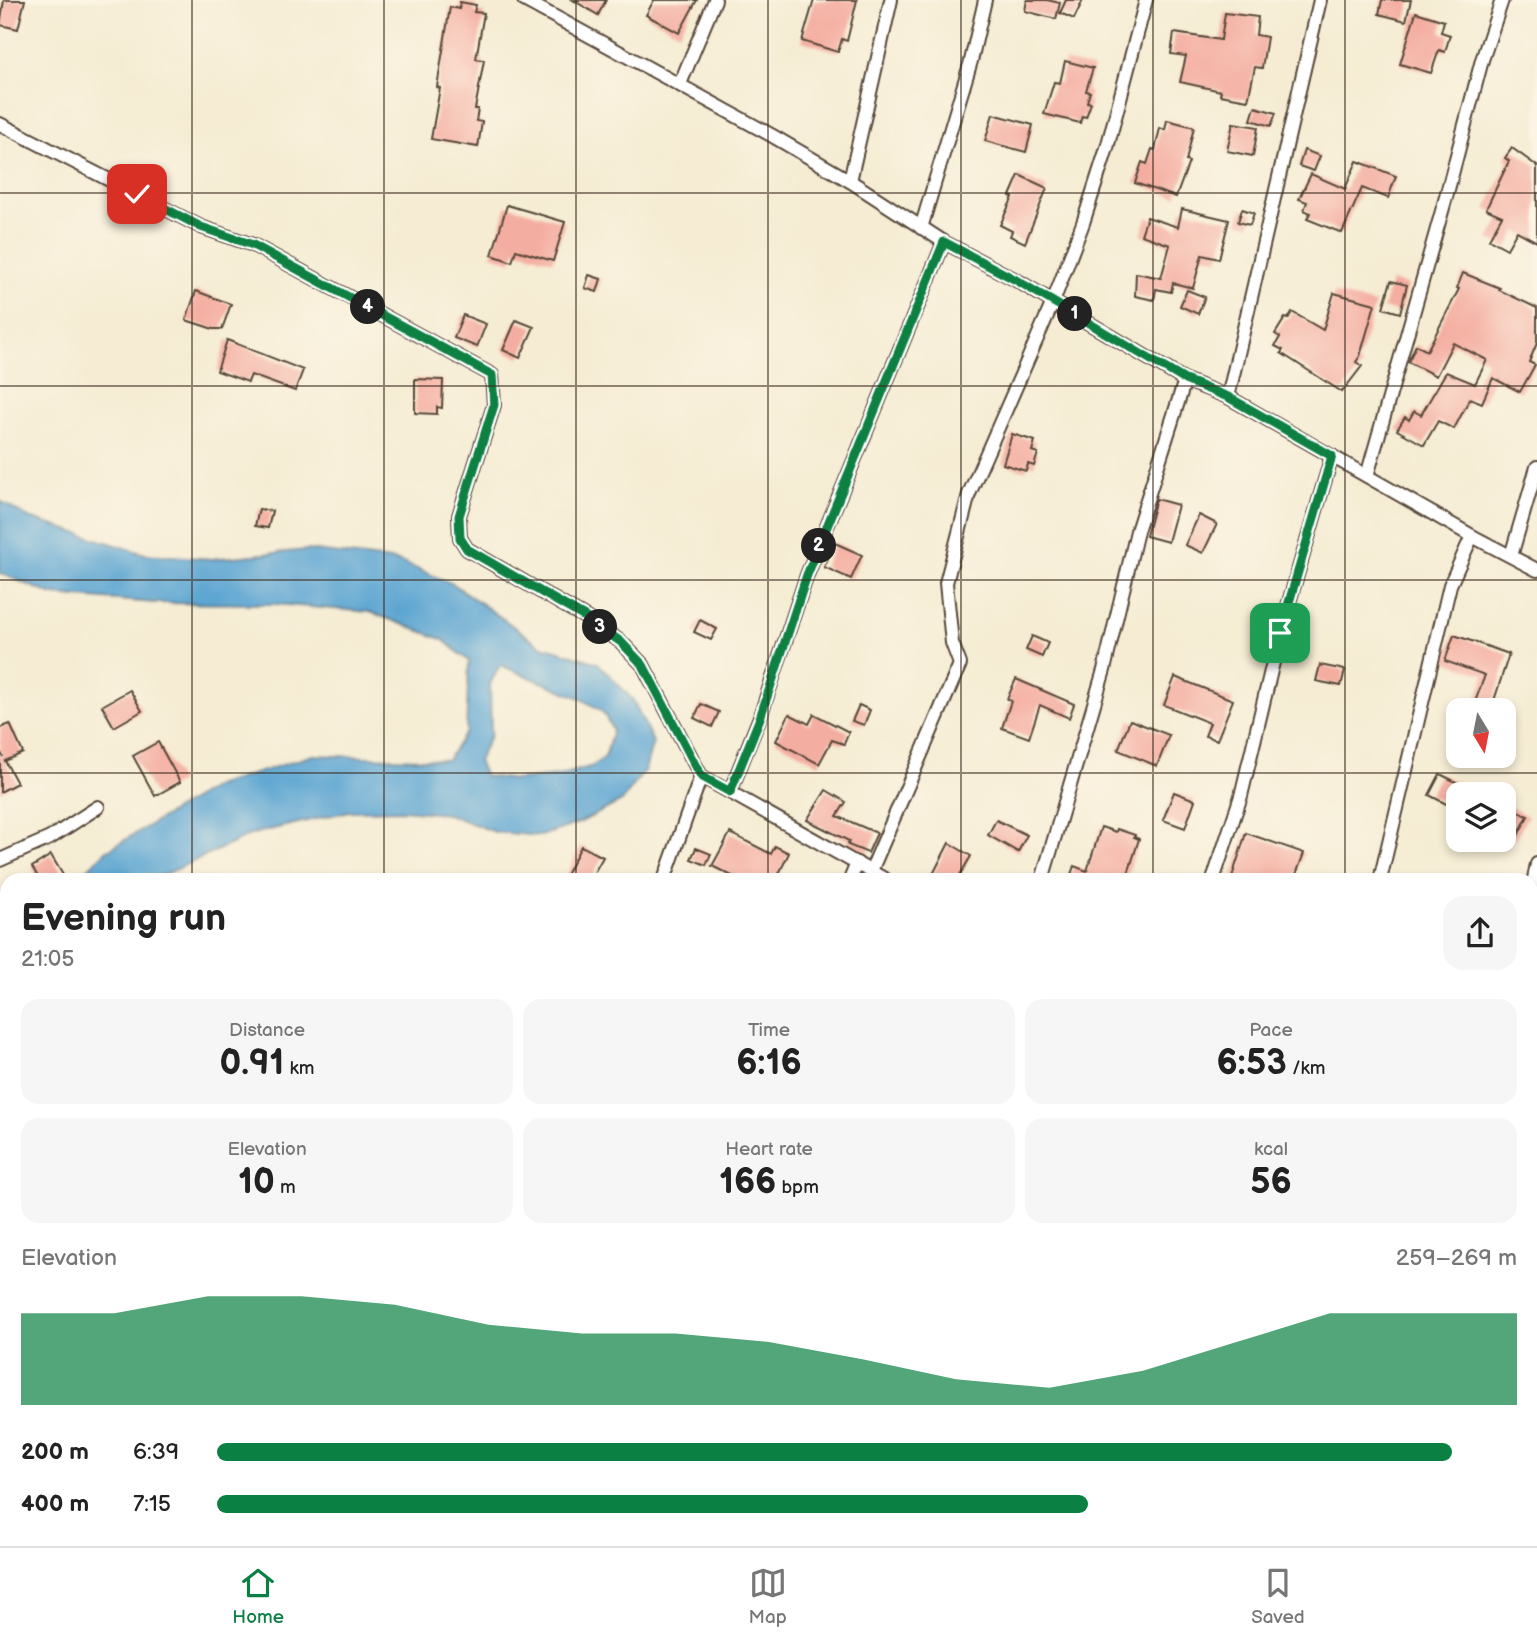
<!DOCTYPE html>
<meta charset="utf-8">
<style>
:root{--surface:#fff;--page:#f6f6f6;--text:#222;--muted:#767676;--line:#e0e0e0;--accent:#0b8043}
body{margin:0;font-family:"Balsamiq Sans",sans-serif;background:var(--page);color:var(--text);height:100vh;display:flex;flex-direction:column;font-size:26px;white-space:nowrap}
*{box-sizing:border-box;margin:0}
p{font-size:23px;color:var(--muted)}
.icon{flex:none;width:38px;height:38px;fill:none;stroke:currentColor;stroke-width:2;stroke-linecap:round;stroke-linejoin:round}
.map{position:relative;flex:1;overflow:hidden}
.details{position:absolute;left:0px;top:873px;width:1538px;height:674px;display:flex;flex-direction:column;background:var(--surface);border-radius:21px 21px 0 0;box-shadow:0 4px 10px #0003}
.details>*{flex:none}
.needle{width:46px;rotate:170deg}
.buttons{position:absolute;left:1446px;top:698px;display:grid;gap:14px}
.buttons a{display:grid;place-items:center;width:70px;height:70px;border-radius:14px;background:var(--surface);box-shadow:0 4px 10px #0003;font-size:35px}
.pin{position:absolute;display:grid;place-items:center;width:60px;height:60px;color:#fff;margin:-30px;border-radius:14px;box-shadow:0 4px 10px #0006}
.km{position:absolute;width:35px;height:35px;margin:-18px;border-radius:50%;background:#222;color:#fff;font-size:19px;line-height:35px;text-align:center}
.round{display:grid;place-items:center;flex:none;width:74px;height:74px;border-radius:21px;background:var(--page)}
.headline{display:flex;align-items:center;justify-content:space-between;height:119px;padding:0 21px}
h1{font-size:38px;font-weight:800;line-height:52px}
.figures{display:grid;grid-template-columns:repeat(3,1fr);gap:10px;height:119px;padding:7px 21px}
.figures div{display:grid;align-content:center;border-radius:18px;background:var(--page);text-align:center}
.figures b{font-size:35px;font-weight:800}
.figures small{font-size:19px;font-weight:400}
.figures p{font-size:19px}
.chart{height:196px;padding:14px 21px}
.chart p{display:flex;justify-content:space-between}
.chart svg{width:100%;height:126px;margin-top:7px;fill:var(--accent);opacity:.7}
ul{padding:0 21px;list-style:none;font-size:23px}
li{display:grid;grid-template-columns:112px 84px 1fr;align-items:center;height:52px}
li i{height:18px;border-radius:9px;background:var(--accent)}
.menu{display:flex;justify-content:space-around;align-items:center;height:98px;border-top:2px solid var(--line);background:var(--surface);font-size:19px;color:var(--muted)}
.menu a{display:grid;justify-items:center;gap:4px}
.menu .active{color:var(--accent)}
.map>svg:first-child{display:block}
</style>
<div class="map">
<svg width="1537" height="1546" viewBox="0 0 1537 1546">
<rect width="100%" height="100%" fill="#fcf5e5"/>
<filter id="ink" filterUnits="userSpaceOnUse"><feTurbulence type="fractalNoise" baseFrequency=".0143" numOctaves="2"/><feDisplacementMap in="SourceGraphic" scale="14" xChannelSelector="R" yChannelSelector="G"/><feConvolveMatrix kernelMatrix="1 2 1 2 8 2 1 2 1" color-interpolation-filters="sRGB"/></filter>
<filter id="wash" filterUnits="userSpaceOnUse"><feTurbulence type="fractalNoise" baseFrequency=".00686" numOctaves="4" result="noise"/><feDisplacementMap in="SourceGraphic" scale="28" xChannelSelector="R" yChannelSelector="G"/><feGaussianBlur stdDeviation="1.57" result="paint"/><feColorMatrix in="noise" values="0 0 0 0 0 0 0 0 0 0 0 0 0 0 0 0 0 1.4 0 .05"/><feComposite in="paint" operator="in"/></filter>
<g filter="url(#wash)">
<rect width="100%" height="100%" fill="#f5ecd3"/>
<!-- water -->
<g fill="#5aa4d2" stroke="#4a6778" stroke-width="2" fill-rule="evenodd">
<path d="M 0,501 L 29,518 L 145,554 L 211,559 L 307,550 L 398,561 L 453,584 L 540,645 L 598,663 L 633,700 L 653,742 L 645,770 L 622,801 L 579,823 L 541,836 L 495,832 L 447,814 L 404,810 L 349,811 L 252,834 L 153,880 L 76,880 L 106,851 L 216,786 L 313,755 L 447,760 L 466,732 L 469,661 L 442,639 L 370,612 L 275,604 L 155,603 L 53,595 L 0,573 ZM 500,665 L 578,697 L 602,711 L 613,730 L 605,757 L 593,766 L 558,776 L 516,780 L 485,776 L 478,761 L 491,734 L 490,684 Z"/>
<polygon points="1531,1499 1537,1506 1537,1546 1495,1546 1488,1540 1531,1540"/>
<polygon points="182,1540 235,1540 235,1546 181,1546"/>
<polygon points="1024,1540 1460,1540 1443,1546 1020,1546"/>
</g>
<g id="blocks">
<!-- building -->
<g fill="#f4aea1">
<polygon points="4,0 25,0 18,29 0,25"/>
<polygon points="573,0 606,0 598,15"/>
<polygon points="654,0 697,0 679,33 646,15"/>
<polygon points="814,0 857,0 847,41 842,39 838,52 802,41"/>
<polygon points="1027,0 1047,0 1060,3 1056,19 1025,11"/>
<polygon points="1066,0 1083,0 1074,19 1060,13"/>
<polygon points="1382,0 1411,0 1406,21 1379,14"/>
<polygon points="460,2 476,5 474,12 484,13 476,59 484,60 475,109 478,109 476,121 482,122 478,147 431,139 440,88 437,87 450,7 459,9"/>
<polygon points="1416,12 1444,21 1441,32 1450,35 1445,52 1439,50 1431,73 1400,64"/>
<polygon points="1225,13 1258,17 1256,35 1267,37 1262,68 1255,67 1248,100 1220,95 1221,91 1180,82 1186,56 1171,54 1174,33 1221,40"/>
<polygon points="1065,61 1093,68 1086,91 1090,92 1087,102 1091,103 1086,117 1082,116 1080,123 1044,114 1054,82 1060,83"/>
<polygon points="1255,107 1276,113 1271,126 1251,120"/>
<polygon points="993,114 1033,125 1026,152 985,141"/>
<polygon points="1167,120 1194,127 1186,161 1189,162 1176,197 1135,183 1142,162 1147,164 1152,149 1155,150 1160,128 1165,130"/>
<polygon points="1233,123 1258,127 1253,156 1227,151"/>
<polygon points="1512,148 1537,166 1537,242 1517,231 1507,249 1489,239 1502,216 1486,209 1509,161 1505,158"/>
<polygon points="1304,150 1320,156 1314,171 1299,166"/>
<polygon points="1357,161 1396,176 1388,198 1362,188 1342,233 1307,219 1310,213 1304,210 1307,202 1299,199 1311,174 1345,189"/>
<polygon points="1019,175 1047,188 1025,243 1010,236 1012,231 1000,225 1013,197 1010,196"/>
<polygon points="507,205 565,222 553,261 516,250 512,262 492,255"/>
<polygon points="1182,209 1229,220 1219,259 1202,255 1193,288 1173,283 1171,292 1156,289 1154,300 1135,296 1136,273 1161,278 1170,245 1141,235 1147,217 1178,227"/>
<polygon points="1242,209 1254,213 1250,225 1238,222"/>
<polygon points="1463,273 1500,288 1499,290 1537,308 1537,343 1529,362 1535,365 1520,392 1493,378 1482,403 1470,398 1454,429 1438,421 1424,445 1397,430 1405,417 1409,420 1414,411 1421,415 1446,372 1475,384 1487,360 1453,343 1436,376 1408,362 1416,345 1427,351 1459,289 1457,288"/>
<polygon points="589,275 601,279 597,292 585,288"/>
<polygon points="1391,281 1407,285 1400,313 1383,308"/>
<polygon points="1187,290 1205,297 1198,314 1180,306"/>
<polygon points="196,291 231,304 222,329 213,329 186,320"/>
<polygon points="1334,293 1375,304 1360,356 1356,362 1362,366 1342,392 1281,353 1283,350 1275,346 1280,337 1275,334 1285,318 1288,319 1292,312 1323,330"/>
<polygon points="463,315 486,324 477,347 454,338"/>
<polygon points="516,320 534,327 520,358 503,350"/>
<polygon points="227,340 303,370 295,391 251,375 248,382 217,371"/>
<polygon points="415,379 443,380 442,408 437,407 437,414 415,413"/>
<polygon points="1012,434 1035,441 1032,451 1038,453 1034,466 1028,464 1026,471 1003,464"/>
<polygon points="1156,499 1178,505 1168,542 1146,536"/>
<polygon points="259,509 272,511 268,528 255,526"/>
<polygon points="1199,515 1217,524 1203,553 1185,545"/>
<polygon points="835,543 862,555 851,579 824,567"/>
<polygon points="700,620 717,629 711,640 694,632"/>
<polygon points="1454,635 1509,654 1491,710 1472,710 1485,675 1445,661"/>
<polygon points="1032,636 1048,643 1042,657 1026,650"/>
<polygon points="1320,665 1345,670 1341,686 1316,681"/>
<polygon points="1175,677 1233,700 1217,740 1205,736 1210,723 1164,705"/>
<polygon points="1016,679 1074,704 1069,718 1040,705 1029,738 1002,728 1011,701 1007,699"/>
<polygon points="130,690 142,711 114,727 102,706"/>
<polygon points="701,704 719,712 712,727 694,718"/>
<polygon points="859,705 870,710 864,725 852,721"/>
<polygon points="789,714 809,724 814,714 849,732 844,744 832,740 819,764 776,741"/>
<polygon points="1130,720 1169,735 1157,766 1118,750"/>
<polygon points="10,724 23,753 5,761 17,783 0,792 0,752 3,757 0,751 0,728"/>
<polygon points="158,742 180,782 155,796 133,756"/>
<polygon points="1440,774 1480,794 1458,794 1458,810 1429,795"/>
<polygon points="826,790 846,802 837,816 877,833 868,853 848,845 849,841 807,820"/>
<polygon points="1174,792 1195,800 1185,828 1163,820"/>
<polygon points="1503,804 1528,816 1516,839 1503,832"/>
<polygon points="996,820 1027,835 1018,852 988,835"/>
<polygon points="1101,827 1116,832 1117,829 1135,835 1134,837 1139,839 1126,880 1069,880 1074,866 1087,871"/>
<polygon points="730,833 771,854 775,846 789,853 776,880 740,880 712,866"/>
<polygon points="1246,833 1304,853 1294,880 1243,880 1232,877"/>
<polygon points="949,843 971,856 957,880 930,880"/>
<polygon points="581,846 603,857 590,880 576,880 566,875"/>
<polygon points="696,848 711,854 706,865 691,859"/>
<polygon points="51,855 66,880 40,880 32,867"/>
</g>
</g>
</g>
<g filter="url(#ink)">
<use href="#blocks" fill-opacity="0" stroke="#574739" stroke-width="2"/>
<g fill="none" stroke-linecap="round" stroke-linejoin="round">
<defs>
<g id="street">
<polyline points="524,0 771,135 850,181 944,242 1016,280 1185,380 1228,397 1472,536 1537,570"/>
<polyline points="680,84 715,0"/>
<polyline points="0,124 201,227 253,245 492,375 494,405 459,516 460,538 467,549 588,619 621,642 643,665 701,776 886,880"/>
<polyline points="850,181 891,0"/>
<polyline points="921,228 971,61 985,0"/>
<polyline points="1228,397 1320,0"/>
<polyline points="1367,476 1446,197 1482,60 1502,0"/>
<polyline points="1511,556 1537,467"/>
<polyline points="730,792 760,717 807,575 944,242"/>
<polyline points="0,860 50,838 98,807"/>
<polyline points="871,871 960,664 952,643 946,583 969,494 1053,302 1083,223 1107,148 1146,0"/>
<polyline points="664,880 701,776"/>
<polyline points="850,880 857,863"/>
<polyline points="1042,880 1104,670 1137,531 1185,380"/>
<polyline points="1213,880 1241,796 1280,633 1332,456"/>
<polyline points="1380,880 1450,585 1472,536"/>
<polyline points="1531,893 1537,864"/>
<polyline points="1531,1205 1537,1208"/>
<polyline points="1531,1431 1537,1433"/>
<polyline points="0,1492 7,1502"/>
<polyline points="32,1540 35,1546"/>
<polyline points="832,1546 834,1540"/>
<polyline points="1005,1546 1006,1540"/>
</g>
</defs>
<!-- street casing -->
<use href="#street" stroke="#574739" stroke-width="16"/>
<!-- street -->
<use href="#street" stroke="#fff" stroke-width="12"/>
</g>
</g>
<g fill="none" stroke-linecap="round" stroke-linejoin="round" filter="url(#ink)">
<defs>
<polyline id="route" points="137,194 201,227 253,245 492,375 494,405 459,516 460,538 467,549 588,619 621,642 643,665 701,776 730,792 760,718 807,575 944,242 1016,280 1185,380 1228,397 1332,456 1280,633"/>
</defs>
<!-- route casing -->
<use href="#route" stroke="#fff" stroke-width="14"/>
<!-- route -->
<use href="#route" stroke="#0b8043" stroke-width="9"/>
</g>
<!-- grid -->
<path fill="none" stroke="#3b2a1e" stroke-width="2" stroke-opacity="0.55" d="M 192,0 L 192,880M 384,0 L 384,880M 576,0 L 576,880M 768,0 L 768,880M 961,0 L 961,880M 1153,0 L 1153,880M 1345,0 L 1345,880M 0,193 L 1537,193M 0,386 L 1537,386M 0,580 L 1537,580M 0,773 L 1537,773M 0,966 L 7,966M 1531,966 L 1537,966M 0,1160 L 7,1160M 1531,1160 L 1537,1160M 0,1353 L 7,1353M 1531,1353 L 1537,1353M 192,1540 L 192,1546M 384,1540 L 384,1546M 576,1540 L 576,1546M 768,1540 L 768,1546M 961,1540 L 961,1546M 1153,1540 L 1153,1546M 1345,1540 L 1345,1546"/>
</svg>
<div class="buttons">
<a><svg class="needle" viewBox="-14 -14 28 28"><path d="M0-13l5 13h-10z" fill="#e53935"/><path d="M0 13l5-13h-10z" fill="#767676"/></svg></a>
<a><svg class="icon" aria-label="layers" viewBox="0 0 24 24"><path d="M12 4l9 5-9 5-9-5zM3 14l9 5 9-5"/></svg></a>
</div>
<div class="pin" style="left:1280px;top:633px;background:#1e9e55"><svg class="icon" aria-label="arrive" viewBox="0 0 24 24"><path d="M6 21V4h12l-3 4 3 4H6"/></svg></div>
<div class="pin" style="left:137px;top:194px;background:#d93025"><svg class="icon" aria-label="check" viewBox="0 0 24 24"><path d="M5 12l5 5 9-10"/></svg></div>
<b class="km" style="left:1075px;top:314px">1</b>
<b class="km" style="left:819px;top:546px">2</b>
<b class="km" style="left:600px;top:627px">3</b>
<b class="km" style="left:368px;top:307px">4</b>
<section class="details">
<div class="headline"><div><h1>Evening run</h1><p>21:05</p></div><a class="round"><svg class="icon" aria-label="share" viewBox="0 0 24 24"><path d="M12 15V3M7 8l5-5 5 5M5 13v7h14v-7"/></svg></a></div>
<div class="figures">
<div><p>Distance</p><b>0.91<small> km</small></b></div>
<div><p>Time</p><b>6:16</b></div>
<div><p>Pace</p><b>6:53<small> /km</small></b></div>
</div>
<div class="figures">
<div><p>Elevation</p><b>10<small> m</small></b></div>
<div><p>Heart rate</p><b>166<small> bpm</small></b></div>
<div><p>kcal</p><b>56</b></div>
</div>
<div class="chart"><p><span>Elevation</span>259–269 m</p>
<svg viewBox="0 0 160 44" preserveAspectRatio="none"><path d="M0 44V12L10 12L20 6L30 6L40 9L50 16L60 19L70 19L80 22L90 28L100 35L110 38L120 32L130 22L140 12L150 12L160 12V44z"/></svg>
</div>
<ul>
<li><b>200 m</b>6:39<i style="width:95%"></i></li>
<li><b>400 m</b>7:15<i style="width:67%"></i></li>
</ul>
</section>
</div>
<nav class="menu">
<a class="active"><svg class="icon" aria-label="home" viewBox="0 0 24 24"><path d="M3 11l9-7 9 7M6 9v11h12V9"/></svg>Home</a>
<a><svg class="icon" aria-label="map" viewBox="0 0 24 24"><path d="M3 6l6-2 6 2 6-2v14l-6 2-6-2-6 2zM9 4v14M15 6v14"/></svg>Map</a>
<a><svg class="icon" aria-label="saved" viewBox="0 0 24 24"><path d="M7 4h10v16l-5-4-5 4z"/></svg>Saved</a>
</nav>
